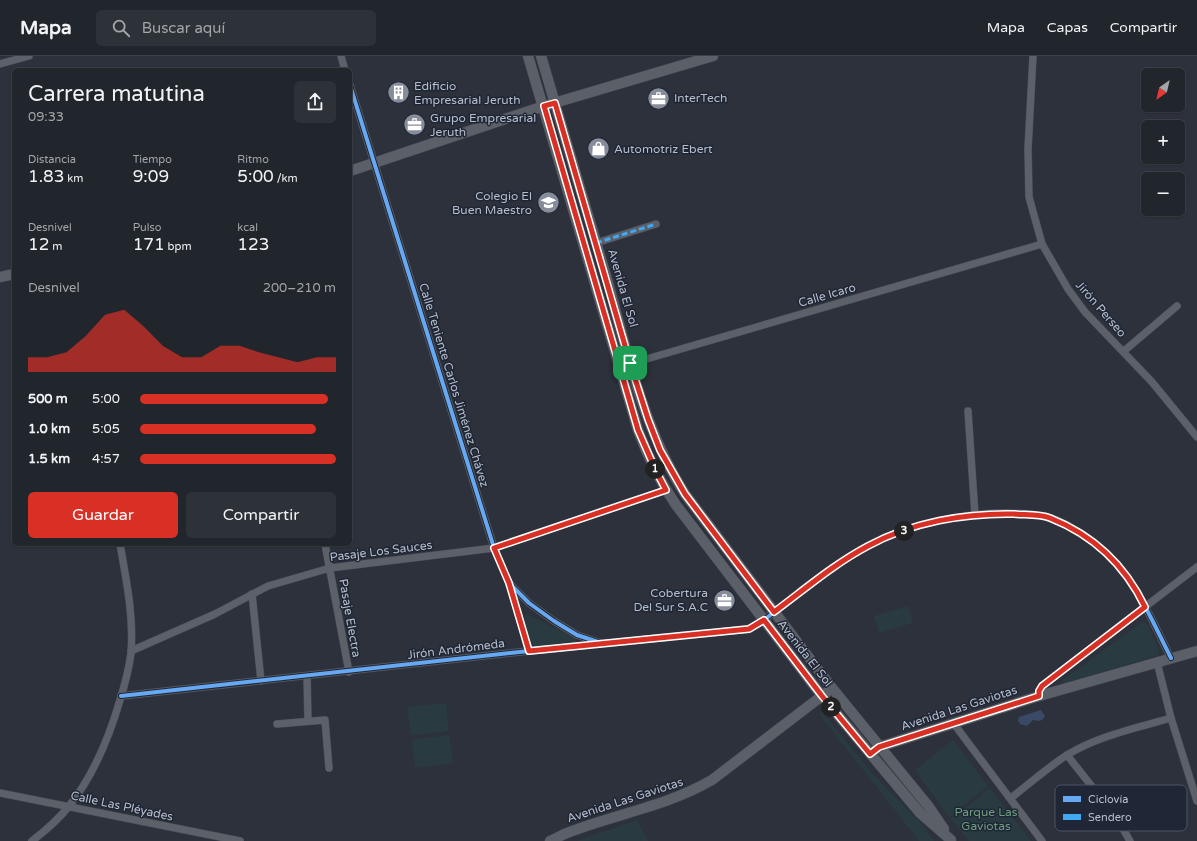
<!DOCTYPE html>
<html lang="es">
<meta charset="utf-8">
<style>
:root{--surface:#21252c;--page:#2d3138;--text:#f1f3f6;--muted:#a2a5a9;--line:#3e4248;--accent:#d93025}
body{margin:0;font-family:"Varela Round",sans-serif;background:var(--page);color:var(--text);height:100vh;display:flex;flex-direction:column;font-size:15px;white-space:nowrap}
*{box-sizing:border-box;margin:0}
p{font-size:13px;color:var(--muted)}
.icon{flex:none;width:22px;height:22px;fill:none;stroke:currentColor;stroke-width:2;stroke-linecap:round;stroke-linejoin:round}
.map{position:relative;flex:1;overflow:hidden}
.side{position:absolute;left:12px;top:12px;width:340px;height:478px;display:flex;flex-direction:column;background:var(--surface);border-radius:6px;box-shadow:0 1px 3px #0004,0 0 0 1px var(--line)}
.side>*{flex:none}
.needle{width:26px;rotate:214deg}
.fabs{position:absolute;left:1141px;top:12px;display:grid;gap:8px}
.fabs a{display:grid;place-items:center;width:44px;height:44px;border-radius:6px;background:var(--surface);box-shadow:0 1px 3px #0004,0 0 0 1px var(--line);font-size:20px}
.pin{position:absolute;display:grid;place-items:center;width:34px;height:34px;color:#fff;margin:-17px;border-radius:8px;box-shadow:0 2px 6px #0006}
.km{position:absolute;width:20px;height:20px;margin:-10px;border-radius:50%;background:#222;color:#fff;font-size:11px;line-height:20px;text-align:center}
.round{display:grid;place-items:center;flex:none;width:42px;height:42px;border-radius:6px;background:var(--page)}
.summary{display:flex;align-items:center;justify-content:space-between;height:68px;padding:0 16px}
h1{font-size:22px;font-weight:600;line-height:30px}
.stats{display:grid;grid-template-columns:repeat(3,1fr);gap:6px;height:68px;padding:4px 16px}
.stats div{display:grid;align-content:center}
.stats b{font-size:17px;font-weight:600}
.stats small{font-size:11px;font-weight:400}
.stats p{font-size:11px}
.chart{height:112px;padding:8px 16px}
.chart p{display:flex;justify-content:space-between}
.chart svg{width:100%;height:72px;margin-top:4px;fill:var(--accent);opacity:.7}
.cta{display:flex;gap:8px;margin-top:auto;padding:8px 16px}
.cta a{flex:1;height:46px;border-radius:6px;background:var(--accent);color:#fff;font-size:16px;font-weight:600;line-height:46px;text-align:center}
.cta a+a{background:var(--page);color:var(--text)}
ul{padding:0 16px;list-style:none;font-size:13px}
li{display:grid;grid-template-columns:64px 48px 1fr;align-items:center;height:30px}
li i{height:10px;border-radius:5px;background:var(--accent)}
header{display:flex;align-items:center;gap:24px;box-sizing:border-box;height:56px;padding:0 20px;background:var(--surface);border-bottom:1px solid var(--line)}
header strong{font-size:19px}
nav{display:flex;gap:22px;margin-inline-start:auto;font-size:14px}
.search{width:280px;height:36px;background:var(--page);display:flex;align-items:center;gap:10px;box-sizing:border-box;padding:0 14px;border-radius:6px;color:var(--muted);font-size:15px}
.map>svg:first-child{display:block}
</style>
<header>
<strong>Mapa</strong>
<div class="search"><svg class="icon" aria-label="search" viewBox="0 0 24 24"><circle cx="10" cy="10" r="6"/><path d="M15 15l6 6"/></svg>Buscar aquí</div>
<nav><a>Mapa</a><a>Capas</a><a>Compartir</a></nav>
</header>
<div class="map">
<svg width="1197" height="785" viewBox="0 0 1197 785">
<rect width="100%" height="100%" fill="#2c313b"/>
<!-- green -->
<g fill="#293b41">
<polygon points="908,550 913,567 879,577 874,560"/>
<polygon points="527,558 576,583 576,586 574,588 536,591 531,587 524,561"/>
<polygon points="1144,566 1147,568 1159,594 1159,598 1156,600 1064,627 1062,626 1064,623 1141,567"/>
<polygon points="446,647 449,675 411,679 407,651"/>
<polygon points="822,656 871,716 923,770 934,785 919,785 913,777 819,658"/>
<polygon points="449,679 453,707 415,712 412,684"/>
<polygon points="953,684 988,730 949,761 915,714"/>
<polygon points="990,732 1031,785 969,785 951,763"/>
<polygon points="637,764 648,785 577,785"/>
</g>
<!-- water -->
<polygon fill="#3a4a66" points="1041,654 1045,660 1042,664 1039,665 1033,664 1027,670 1020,668 1018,664 1019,661"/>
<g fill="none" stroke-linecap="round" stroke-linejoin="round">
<defs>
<g id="street">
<polyline points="341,0 345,14"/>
<polyline points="1033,0 1028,93 1029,141 1042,188 1068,233 1085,256 1152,326 1197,381"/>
<polyline points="0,8 29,0"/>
<polyline points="350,29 494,492 509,527 529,547 554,565 577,579 600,587"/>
<polyline points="596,187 656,168"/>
<polyline points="1124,295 1177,250"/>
<polyline points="619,311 1042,188"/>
<polyline points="968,355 975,459"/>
<polyline points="325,488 349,616"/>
<polyline points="510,529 529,595"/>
<polyline points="252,538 261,625"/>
<polyline points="131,595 215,558 268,530 330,512 494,492 666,434"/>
<polyline points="1157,606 1171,662 1197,745"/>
<polyline points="307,620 308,665"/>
<path d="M 121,640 L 529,595 L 749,573 L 764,564 C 797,538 831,510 867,490 C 915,464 994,450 1047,461 C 1064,465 1091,483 1104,495 C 1136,524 1152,565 1171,602"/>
<polyline points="1039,640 1039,635 1042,630 1197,511"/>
<polyline points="277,668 325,664 329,712"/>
<polyline points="954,668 1042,785"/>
<polyline points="1067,699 1116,761 1130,785"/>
<polyline points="0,737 240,785"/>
<path d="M 1011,742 C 1029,728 1047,712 1067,699 C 1098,680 1136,672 1171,662"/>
<path d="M 32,785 C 45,775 59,763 69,750 C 94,719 109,682 120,644 C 125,628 129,613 131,597 C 134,560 126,523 120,488"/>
</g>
<g id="secondary">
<path d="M 528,0 L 638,374 C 648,401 660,426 676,449 L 822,640 L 920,757 L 951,784"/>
<path d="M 541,0 C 563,76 586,151 608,227 C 628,299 644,374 685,438 L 832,632 L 929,751 L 944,773"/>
<polyline points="350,115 544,50 713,0"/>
<polyline points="0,221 14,218"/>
<polyline points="875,694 879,691 1039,640 1197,595"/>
<path d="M 550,785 C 556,783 561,779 567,777 C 615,758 665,751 712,724 L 827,636"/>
</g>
</defs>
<!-- street casing -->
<use href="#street" stroke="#484c53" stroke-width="8"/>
<!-- secondary casing -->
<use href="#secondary" stroke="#484c53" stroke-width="11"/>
<!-- street -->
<use href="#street" stroke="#5c6069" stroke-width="7"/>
<!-- secondary -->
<use href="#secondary" stroke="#5b5f67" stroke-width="10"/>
<!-- quiet -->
<polyline stroke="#3fa9f5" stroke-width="3" stroke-dasharray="6 3" stroke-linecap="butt" points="596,187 656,168"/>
<defs>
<g id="cycleway">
<polyline points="350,29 494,492 509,527 529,547 554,565 577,579 598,586"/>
<path d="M 121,640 L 529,595 L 749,573 L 764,564 C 797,538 831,510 867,490 C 915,464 994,450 1047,461 C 1064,465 1091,483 1104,495 C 1136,524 1152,565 1171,602"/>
</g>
</defs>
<!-- cycleway casing -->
<use href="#cycleway" stroke="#1f2736" stroke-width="6"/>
<!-- cycleway -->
<use href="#cycleway" stroke="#66a8f1" stroke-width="4"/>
</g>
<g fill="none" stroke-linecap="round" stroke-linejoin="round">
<defs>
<path id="route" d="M 555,47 L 630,307 L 648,363 L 660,394 L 685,438 L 774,556 C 805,533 834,508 868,490 C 912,466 965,457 1014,458 C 1026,459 1040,458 1050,462 C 1093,479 1125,509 1145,551 L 1042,630 L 1039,635 L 1039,640 L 879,691 L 870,698 L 822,640 L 764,564 L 749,573 L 529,595 L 509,527 L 494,492 L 666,434 L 656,415 L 638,374 L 544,50 Z"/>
</defs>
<!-- route casing -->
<use href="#route" stroke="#fff" stroke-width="8"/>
<!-- route -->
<use href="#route" stroke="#d93025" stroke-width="5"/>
</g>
<!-- icons -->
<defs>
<symbol id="building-disc" viewBox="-11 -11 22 22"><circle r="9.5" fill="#868c99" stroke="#1f2736"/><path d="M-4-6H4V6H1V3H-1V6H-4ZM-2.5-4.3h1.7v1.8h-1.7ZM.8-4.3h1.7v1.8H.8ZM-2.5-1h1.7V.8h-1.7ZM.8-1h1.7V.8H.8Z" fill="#fff"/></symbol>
<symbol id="office-disc" viewBox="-11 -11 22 22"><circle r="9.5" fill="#868c99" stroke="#1f2736"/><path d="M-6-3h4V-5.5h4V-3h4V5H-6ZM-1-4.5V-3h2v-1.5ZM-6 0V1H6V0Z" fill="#fff"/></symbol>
<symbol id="shop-disc" viewBox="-11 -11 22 22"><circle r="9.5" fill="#868c99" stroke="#1f2736"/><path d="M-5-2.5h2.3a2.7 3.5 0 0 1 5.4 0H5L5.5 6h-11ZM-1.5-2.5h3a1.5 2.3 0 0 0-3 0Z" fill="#fff"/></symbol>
<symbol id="university-disc" viewBox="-11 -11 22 22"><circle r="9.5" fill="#868c99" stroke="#1f2736"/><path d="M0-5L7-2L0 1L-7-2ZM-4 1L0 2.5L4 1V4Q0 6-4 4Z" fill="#fff"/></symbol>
</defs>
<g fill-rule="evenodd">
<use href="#building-disc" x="386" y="24" width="25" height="25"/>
<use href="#office-disc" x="646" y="30" width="25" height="25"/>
<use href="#office-disc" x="402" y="56" width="25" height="25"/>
<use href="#shop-disc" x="586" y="80" width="25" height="25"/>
<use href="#university-disc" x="536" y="134" width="25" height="25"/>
<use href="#office-disc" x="712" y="532" width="25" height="25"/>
</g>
<g text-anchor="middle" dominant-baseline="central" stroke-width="3" stroke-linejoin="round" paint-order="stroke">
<!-- poi labels -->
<g font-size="12" fill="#b7bdcb" stroke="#1f2736" text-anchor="start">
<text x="414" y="30">Edificio<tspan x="414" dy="14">Empresarial Jeruth</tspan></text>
<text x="674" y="42">InterTech</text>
<text x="430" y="62">Grupo Empresarial<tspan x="430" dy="14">Jeruth</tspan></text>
<text x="614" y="93">Automotriz Ebert</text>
<text x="532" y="140" text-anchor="end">Colegio El<tspan x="532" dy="14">Buen Maestro</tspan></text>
<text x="708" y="537" text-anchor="end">Cobertura<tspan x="708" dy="14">Del Sur S.A.C</tspan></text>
</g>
<!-- street labels -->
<g font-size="12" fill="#b7bdcb" stroke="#1f2736">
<text transform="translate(623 232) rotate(74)">Avenida El Sol</text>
<text transform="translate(827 239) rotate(-16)">Calle Icaro</text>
<text transform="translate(1101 253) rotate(49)">Jirón Perseo</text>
<text transform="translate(454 329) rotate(73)">Calle Teniente Carlos Jiménez Chávez</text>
<text transform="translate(381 495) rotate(-7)">Pasaje Los Sauces</text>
<text transform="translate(350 562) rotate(80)">Pasaje Electra</text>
<text transform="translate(456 593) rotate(-7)">Jirón Andrómeda</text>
<text transform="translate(805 597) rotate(52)">Avenida El Sol</text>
<text transform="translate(959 652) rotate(-18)">Avenida Las Gaviotas</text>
<text transform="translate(625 744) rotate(-18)">Avenida Las Gaviotas</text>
<text transform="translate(122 750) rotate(12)">Calle Las Pléyades</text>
</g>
<!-- park labels -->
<g font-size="12" fill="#6e9c7c" stroke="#1f2736">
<text x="986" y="756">Parque Las<tspan x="986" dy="14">Gaviotas</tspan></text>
</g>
</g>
<!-- legend -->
<rect x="1055" y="729" width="132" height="46" rx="6" fill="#1f2736" stroke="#4d5463" stroke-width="1"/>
<rect x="1063" y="740" width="18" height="6" fill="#66a8f1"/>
<rect x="1063" y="758" width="18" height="6" fill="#3fa9f5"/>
<g font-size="11" fill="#b7bdcb">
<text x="1088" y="747">Ciclovía</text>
<text x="1088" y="765">Sendero</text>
</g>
</svg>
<div class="fabs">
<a><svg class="needle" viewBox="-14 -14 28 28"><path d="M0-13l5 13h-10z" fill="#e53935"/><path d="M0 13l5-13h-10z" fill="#a2a5a9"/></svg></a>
<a>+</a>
<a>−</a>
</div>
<div class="pin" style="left:630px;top:307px;background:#1e9e55"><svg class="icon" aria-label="arrive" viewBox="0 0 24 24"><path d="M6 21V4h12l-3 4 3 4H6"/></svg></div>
<b class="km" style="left:655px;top:413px">1</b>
<b class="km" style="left:831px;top:651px">2</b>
<b class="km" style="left:904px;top:475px">3</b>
<section class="side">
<div class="summary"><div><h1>Carrera matutina</h1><p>09:33</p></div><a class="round"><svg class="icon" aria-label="share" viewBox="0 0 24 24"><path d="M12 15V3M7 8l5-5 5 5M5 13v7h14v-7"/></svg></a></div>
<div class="stats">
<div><p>Distancia</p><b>1.83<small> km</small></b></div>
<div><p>Tiempo</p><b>9:09</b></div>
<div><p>Ritmo</p><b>5:00<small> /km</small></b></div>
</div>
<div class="stats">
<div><p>Desnivel</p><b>12<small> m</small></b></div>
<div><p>Pulso</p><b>171<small> bpm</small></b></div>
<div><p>kcal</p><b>123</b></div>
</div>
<div class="chart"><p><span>Desnivel</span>200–210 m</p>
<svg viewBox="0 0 160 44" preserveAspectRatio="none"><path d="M0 44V35L10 35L20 32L30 22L40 9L50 6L60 16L70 28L80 35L90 35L100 28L110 28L120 32L130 35L140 38L150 35L160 35V44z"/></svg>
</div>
<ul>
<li><b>500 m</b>5:00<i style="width:96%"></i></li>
<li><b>1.0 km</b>5:05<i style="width:90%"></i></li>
<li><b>1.5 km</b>4:57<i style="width:100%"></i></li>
</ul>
<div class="cta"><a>Guardar</a><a>Compartir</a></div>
</section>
</div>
